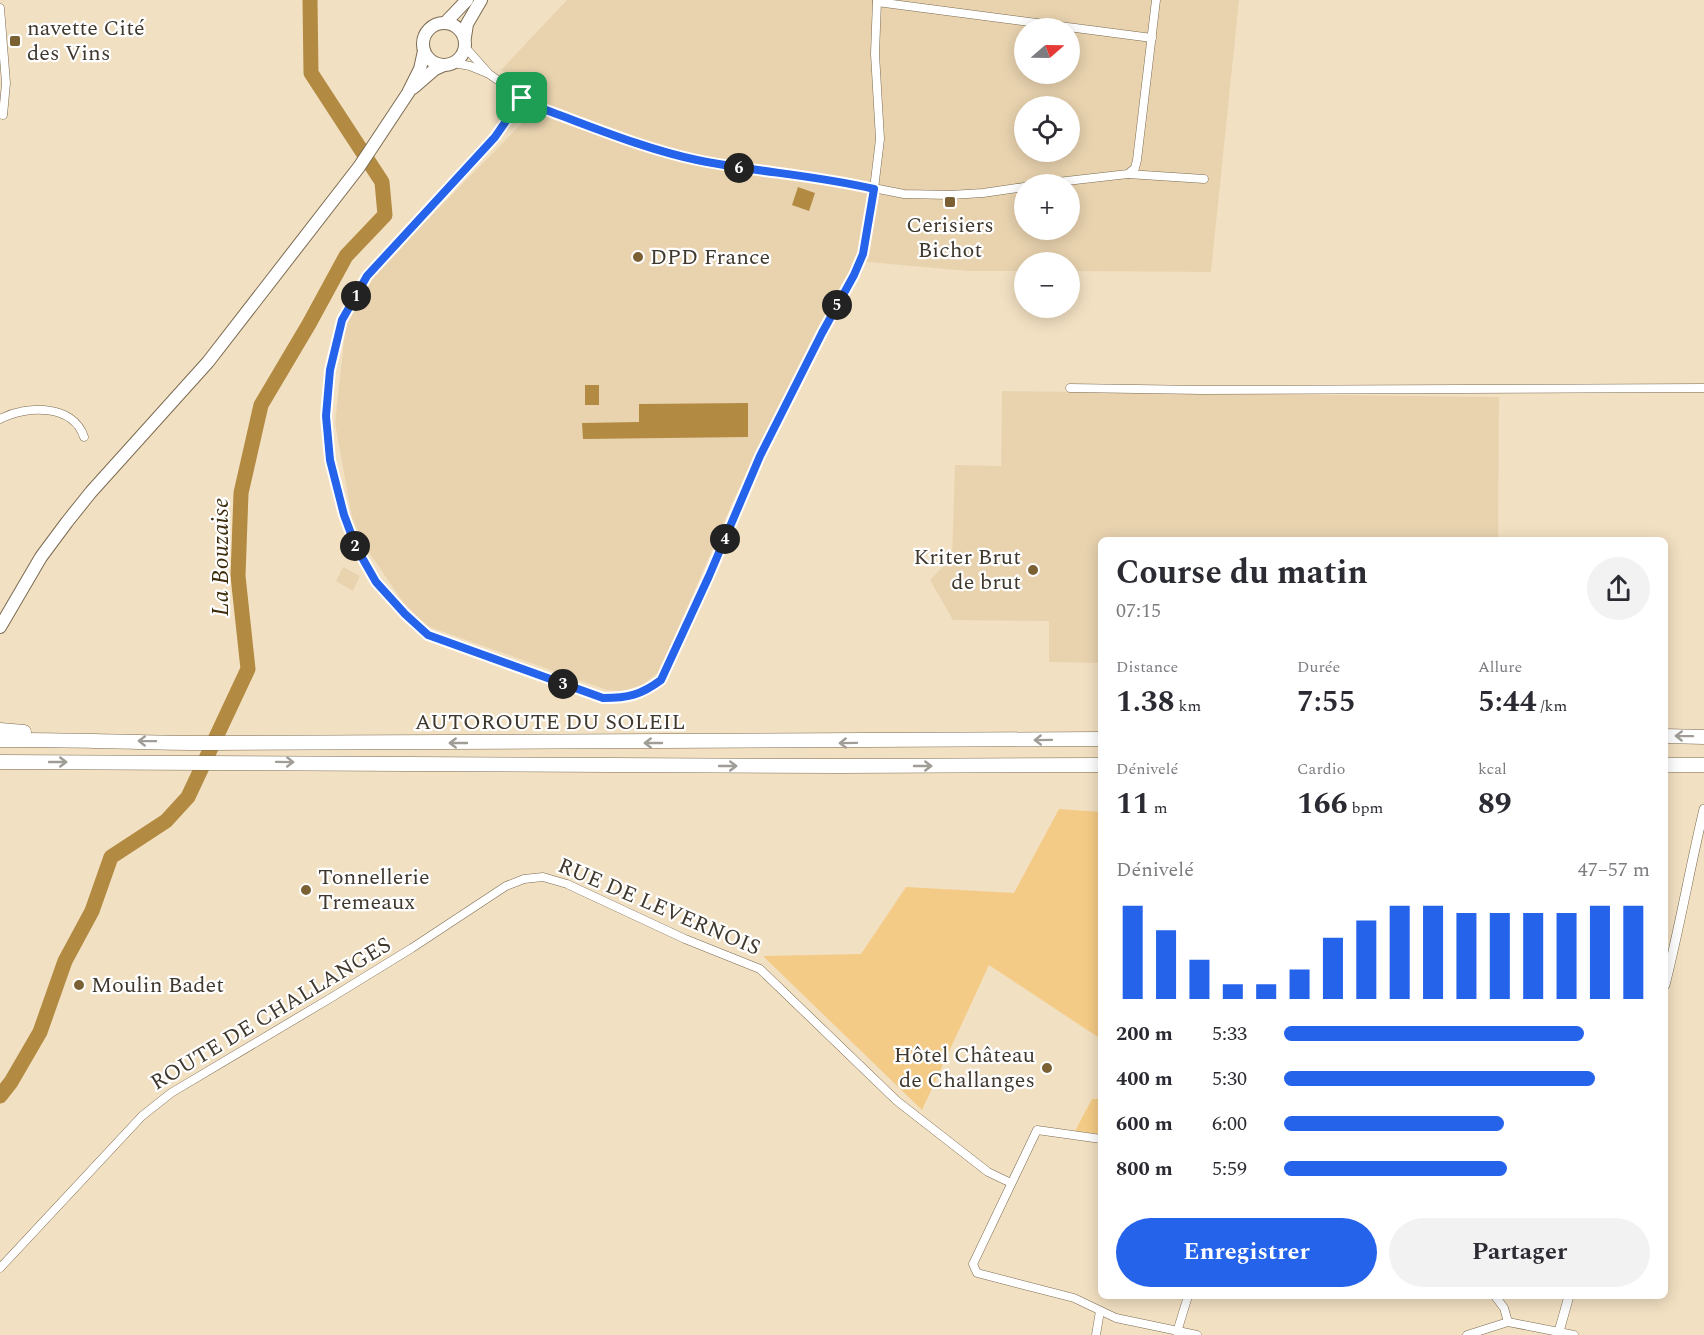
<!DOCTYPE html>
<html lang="fr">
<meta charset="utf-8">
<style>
:root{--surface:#fff;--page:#f2f2f3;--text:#2b2b33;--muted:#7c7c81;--accent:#2563eb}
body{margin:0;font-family:Spectral,serif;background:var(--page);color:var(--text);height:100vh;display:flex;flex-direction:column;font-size:22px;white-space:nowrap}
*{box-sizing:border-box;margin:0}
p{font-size:20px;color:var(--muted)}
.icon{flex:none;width:33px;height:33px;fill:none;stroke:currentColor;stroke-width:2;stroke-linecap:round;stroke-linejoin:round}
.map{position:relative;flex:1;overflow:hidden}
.panel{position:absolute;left:1098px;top:537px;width:570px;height:762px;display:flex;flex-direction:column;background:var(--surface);border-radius:9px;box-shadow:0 3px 15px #0003}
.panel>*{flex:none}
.needle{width:39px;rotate:70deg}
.tools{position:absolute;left:1014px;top:18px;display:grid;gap:12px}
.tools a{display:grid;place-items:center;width:66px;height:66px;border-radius:50%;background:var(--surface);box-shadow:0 3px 15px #0003;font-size:30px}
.pin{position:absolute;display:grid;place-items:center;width:51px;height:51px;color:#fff;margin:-26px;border-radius:12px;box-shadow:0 3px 9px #0006}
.km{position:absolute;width:30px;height:30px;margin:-15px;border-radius:50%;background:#222;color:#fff;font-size:16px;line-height:30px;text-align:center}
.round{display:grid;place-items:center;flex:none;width:63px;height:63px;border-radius:32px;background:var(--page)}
.summary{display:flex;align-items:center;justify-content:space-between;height:102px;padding:0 18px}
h1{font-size:33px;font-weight:700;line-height:45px}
.figures{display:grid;grid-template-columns:repeat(3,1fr);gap:9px;height:102px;padding:6px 18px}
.figures div{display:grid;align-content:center}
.figures b{font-size:30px;font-weight:700}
.figures small{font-size:16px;font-weight:400}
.figures p{font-size:16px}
.chart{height:168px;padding:12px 18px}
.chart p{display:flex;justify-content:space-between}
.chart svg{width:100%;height:108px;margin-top:6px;stroke:var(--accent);stroke-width:6}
.primary-button{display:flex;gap:12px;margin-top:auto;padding:12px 18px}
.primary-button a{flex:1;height:69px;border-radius:36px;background:var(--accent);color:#fff;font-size:24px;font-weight:700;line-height:69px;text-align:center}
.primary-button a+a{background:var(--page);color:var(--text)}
ul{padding:0 18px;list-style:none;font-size:20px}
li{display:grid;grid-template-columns:96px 72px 1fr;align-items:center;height:45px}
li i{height:15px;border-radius:8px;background:var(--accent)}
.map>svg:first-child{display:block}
</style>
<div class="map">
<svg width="1704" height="1335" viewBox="0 0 1704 1335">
<rect width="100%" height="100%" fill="#f2e0c2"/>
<!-- built -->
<g fill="#e9d3af" fill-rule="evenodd">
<path d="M 567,0 L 1239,0 L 1211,272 L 1070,271 L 1070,262 L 1024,262 L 1024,271 L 968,271 L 868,262 L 856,262 L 811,342 L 733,501 L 660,671 L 644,684 L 623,691 L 607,690 L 427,626 L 403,602 L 366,548 L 352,518 L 335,423 L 346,322 L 377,271 L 534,111 L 542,100 L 501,70 ZM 1024,28 L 1070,28 L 1070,74 L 1024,74 ZM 1024,106 L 1070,106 L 1070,152 L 1024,152 ZM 1024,184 L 1070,184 L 1070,230 L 1024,230 Z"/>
<polygon points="1002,391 1499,397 1498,540 1101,540 1101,663 1049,662 1049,621 953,620 930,580 952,557 955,465 1001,466"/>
<polygon points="343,567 360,576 353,591 336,581"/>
</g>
<!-- green -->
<g fill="#f4cb86">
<polygon points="1059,809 1101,812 1101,1039 989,965 922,1110 763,956 861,954 906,887 1014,893"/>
<polygon points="1092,1099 1101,1099 1101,1134 1075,1131"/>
</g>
<!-- water -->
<g fill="#b28a41">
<polygon points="798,187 815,193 809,211 792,205"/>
<rect x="585" y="385" width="14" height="20"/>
<polygon points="748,403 748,437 583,439 582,423 639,422 639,404"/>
</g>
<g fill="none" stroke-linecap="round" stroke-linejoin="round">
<!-- river -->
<polyline stroke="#b28a41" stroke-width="15" points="0,1096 11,1082 40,1032 65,961 92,911 111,857 166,821 188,797 248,669 238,576 241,493 261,405 309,324 346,256 385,215 382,182 311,73 310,0"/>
<defs>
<g id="minor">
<polyline points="877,2 1152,38"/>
<polyline points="0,8 6,83 3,115"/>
<polyline points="465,47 489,74 535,106 649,147 694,159 745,169 853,184 904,194 950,195 983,193 1024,187"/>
<polyline points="454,63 470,66 487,73"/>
<path d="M 522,98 L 495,137 L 367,276 L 342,320 L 330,370 L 326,416 L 330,460 L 344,515 L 356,547 L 377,582 L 405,614 L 428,635 L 603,698 C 627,698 641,695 661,680 L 709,576 L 760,456 L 822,333 L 854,275 L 863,254 L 874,189 L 880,139 L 875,54 L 877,0"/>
<polyline points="1128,174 1204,179"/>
<polyline points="1040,184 1128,174 1135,168 1137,160 1156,0"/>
<polyline points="1070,388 1203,390 1704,388"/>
<path d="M 0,419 C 27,405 73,404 84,437"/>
<polyline points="1101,1139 1037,1130 973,1264 977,1273 1074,1298 1116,1318 1197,1335"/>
<polyline points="0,1268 142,1116 171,1093 329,999 412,948 506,886 524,879 543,877 567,884 685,939 760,969 897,1101 988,1172 1011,1183"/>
<polyline points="1495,1296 1504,1308 1508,1322"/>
<polyline points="1177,1332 1188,1296"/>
<polyline points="1096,1335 1100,1311"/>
<polyline points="1467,1335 1508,1322 1574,1335"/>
</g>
<g id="tertiary">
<path d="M 1665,985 C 1680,926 1690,867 1704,809"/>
<polyline points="1558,1335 1569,1296"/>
</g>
<g id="primary">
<circle cx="444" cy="44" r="21"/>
<polyline points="445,23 467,0"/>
<polyline points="465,37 467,24 481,0"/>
<polyline points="413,88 435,69 444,65"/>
<polyline points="0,627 41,557 67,522 91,492 208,362 359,167 408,93 420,69 424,51"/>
</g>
<g id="motorway">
<polyline points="0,730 24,732"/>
<polyline points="1665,736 1704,737"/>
<path d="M 0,740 C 70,739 140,743 210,743 C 507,743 804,743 1101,739"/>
<polyline points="0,762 838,766 1101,765"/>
<polyline points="1665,765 1704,765"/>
</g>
</defs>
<!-- minor casing -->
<use href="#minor" stroke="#7b6b51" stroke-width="9"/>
<!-- tertiary casing -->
<use href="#tertiary" stroke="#7b6b51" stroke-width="10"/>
<!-- primary casing -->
<use href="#primary" stroke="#7b6b51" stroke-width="14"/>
<!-- motorway casing -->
<use href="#motorway" stroke="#7b6b51" stroke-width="15"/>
<!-- minor -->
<use href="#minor" stroke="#fff" stroke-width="8"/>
<!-- tertiary -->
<use href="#tertiary" stroke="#fff" stroke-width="9"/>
<!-- primary -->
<use href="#primary" stroke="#fff" stroke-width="12"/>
<!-- motorway -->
<use href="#motorway" stroke="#fff" stroke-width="14"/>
</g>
<!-- one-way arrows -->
<defs><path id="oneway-shaft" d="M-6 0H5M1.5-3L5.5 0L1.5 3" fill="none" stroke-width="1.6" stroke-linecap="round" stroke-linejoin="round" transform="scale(1.5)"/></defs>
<g stroke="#a09c96">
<use href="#oneway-shaft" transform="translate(1684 736) rotate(-179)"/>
<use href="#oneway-shaft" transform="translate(1043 740) rotate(179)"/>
<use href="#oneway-shaft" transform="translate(147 741) rotate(-179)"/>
<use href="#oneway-shaft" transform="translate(458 743) rotate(180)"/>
<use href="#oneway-shaft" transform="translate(653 743) rotate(180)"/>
<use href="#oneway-shaft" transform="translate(848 743) rotate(179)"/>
<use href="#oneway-shaft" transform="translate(58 762)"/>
<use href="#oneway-shaft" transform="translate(285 762) rotate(1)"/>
<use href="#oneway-shaft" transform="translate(728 766)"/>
<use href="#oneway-shaft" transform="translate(923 766)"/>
</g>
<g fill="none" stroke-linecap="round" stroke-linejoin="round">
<defs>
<path id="route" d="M 522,98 L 535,106 C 588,125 641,148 697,160 C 755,172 815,175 874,189 L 863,254 L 854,275 L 822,333 L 760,456 L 709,576 L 661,680 C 641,695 628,698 603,698 L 428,635 L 405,614 L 376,582 L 356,547 L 344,515 L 330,460 L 326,416 L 330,370 L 342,320 L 367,276 L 495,137 Z"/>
</defs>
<!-- route casing -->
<use href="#route" stroke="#fff" stroke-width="12"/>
<!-- route -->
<use href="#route" stroke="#2563eb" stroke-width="8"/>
</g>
<!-- markers -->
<g fill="#7a6032" stroke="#fff" stroke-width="2">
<rect x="9" y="35" width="12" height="12" rx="3"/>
<rect x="944" y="196" width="12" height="12" rx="3"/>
<circle cx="638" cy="257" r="6"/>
<circle cx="1033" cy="570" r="6"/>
<circle cx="306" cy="890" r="6"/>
<circle cx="79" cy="985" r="6"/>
<circle cx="1047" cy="1068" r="6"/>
</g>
<g text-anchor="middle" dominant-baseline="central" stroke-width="4.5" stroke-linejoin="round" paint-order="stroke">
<!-- poi labels -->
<g font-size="22" fill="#40382d" stroke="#fff" text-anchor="start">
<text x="27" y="28">navette Cité<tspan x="27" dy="25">des Vins</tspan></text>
<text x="950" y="225" text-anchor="middle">Cerisiers<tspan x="950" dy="25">Bichot</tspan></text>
<text x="650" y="257">DPD France</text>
<text x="1021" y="557" text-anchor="end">Kriter Brut<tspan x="1021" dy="25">de brut</tspan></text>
<text x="318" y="877">Tonnellerie<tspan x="318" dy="25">Tremeaux</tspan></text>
<text x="91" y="985">Moulin Badet</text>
<text x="1035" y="1055" text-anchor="end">Hôtel Château<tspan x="1035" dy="25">de Challanges</tspan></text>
</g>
<!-- street labels -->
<g font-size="22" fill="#40382d" stroke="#fff">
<text x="550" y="722">AUTOROUTE DU SOLEIL</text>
<text transform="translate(659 907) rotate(23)">RUE DE LEVERNOIS</text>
<text transform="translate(271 1014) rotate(-31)">ROUTE DE CHALLANGES</text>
</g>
<!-- water labels -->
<g font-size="24" font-style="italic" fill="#3e2d0c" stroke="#fff">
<text transform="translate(221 557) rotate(-90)">La Bouzaise</text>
</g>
</g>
</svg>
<div class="tools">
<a><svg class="needle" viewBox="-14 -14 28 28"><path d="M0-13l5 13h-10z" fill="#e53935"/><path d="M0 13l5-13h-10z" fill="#7c7c81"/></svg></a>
<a><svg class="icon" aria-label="locate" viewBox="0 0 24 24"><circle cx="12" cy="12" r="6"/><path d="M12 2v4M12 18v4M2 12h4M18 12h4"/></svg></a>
<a>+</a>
<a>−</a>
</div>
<div class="pin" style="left:522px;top:98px;background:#1e9e55"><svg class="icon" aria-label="arrive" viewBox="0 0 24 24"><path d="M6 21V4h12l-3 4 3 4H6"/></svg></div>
<b class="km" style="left:356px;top:296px">1</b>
<b class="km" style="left:355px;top:546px">2</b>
<b class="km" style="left:563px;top:684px">3</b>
<b class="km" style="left:725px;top:539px">4</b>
<b class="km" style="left:837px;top:305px">5</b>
<b class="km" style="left:739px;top:168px">6</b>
<section class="panel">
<div class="summary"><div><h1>Course du matin</h1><p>07:15</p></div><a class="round"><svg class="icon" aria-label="share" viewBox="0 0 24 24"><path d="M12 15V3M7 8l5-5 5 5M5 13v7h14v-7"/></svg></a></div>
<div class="figures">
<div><p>Distance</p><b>1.38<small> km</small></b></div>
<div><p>Durée</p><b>7:55</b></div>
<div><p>Allure</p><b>5:44<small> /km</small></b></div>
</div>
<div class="figures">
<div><p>Dénivelé</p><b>11<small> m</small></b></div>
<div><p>Cardio</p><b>166<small> bpm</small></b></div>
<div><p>kcal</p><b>89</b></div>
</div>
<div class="chart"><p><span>Dénivelé</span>47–57 m</p>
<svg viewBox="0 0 160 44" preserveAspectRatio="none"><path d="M5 44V6M15 44V16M25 44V28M35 44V38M45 44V38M55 44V32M65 44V19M75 44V12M85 44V6M95 44V6M105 44V9M115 44V9M125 44V9M135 44V9M145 44V6M155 44V6"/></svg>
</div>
<ul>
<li><b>200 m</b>5:33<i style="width:82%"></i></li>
<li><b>400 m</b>5:30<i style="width:85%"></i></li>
<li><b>600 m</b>6:00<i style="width:60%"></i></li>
<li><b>800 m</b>5:59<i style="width:61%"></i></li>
</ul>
<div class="primary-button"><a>Enregistrer</a><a>Partager</a></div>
</section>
</div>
